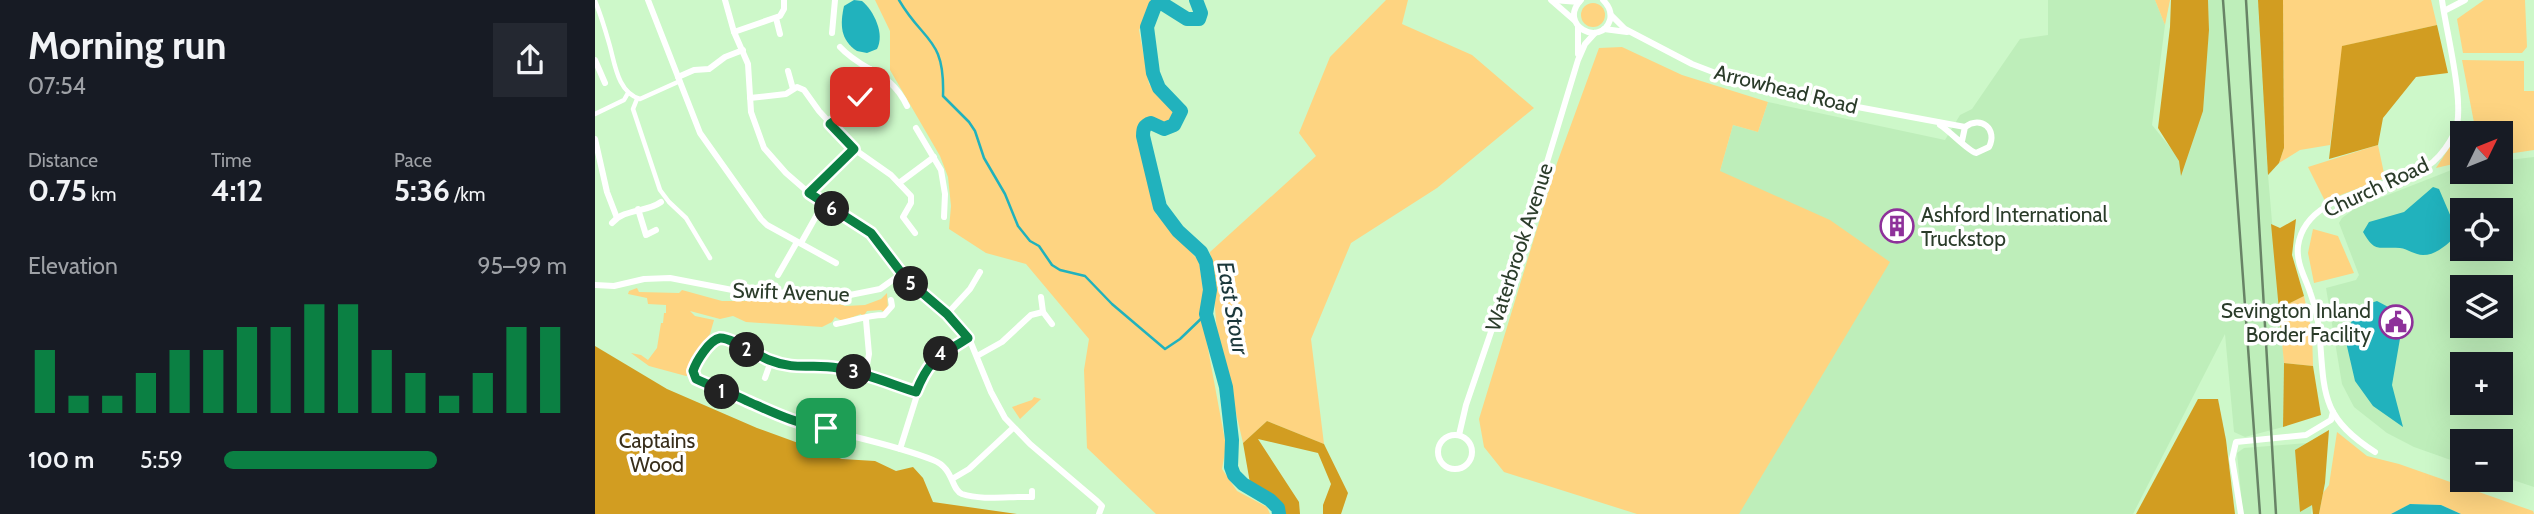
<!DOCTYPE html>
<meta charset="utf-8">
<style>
:root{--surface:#171b24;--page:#242831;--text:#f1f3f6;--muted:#9ea1a6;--accent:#0b8043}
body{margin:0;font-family:Cabin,sans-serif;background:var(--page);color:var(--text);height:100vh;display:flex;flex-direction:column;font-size:26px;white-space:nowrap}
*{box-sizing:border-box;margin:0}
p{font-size:23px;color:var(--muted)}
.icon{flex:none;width:38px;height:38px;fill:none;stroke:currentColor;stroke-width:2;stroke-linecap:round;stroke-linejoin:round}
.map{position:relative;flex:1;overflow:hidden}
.sheet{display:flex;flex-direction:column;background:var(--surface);width:595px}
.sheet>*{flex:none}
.needle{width:46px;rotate:47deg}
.controls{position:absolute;left:1855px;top:121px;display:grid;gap:14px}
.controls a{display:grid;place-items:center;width:63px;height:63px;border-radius:0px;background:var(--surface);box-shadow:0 7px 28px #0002;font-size:35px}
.pin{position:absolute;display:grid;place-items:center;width:60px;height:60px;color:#fff;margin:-30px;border-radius:14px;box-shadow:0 4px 10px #0006}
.km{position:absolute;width:35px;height:35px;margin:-18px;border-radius:50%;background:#222;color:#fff;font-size:19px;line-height:35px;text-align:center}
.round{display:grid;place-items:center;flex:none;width:74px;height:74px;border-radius:0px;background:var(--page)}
.headline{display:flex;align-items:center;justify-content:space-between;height:119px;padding:0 28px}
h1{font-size:38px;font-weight:800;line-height:52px}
.figures{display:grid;grid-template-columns:repeat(3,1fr);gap:10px;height:119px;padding:7px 28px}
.figures div{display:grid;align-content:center}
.figures b{font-size:30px;font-weight:800}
.figures small{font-size:19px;font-weight:400}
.figures p{font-size:19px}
.chart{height:196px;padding:14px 28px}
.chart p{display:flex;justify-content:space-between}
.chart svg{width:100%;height:126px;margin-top:7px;stroke:var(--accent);stroke-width:6}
ul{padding:0 28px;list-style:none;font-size:23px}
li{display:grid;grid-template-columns:112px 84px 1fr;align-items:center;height:52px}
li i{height:18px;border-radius:9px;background:var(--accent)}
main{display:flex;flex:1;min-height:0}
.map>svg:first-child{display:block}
</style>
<main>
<section class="sheet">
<div class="headline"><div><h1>Morning run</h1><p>07:54</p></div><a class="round"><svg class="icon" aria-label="share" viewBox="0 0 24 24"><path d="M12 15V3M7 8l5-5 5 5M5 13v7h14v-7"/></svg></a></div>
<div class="figures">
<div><p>Distance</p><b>0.75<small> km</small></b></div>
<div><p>Time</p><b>4:12</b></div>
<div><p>Pace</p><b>5:36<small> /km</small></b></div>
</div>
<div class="chart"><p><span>Elevation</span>95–99 m</p>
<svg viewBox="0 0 160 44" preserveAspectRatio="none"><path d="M5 44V22M15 44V38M25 44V38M35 44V30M45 44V22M55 44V22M65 44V14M75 44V14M85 44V6M95 44V6M105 44V22M115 44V30M125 44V38M135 44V30M145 44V14M155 44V14"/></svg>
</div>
<ul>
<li><b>100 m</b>5:59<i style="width:62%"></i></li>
</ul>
</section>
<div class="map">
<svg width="1939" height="514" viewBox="0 0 1939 514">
<rect width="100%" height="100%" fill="#cdf8c9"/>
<!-- built -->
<g fill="#beeeba" fill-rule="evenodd">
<polygon points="1453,0 1560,0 1570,25 1557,125 1579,152 1607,101 1614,30 1613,0 1688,0 1684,163 1673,175 1689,362 1688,427 1650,437 1639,432 1630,334 1538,514 1144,514 1125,171 1138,125 1163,132 1173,102 1350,140 1365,115 1377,109 1425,39 1453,35"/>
<path d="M 1939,157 L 1939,487 L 1906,476 L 1906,441 L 1867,441 L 1867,464 L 1819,447 L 1792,433 L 1759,407 L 1747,384 L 1731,288 L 1761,280 L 1764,275 L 1744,223 L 1747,218 L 1762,207 L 1859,169 L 1867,167 L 1867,172 L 1906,172 L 1906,161 ZM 1867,210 L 1906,210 L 1906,248 L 1867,248 ZM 1867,287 L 1906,287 L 1906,326 L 1867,326 ZM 1867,364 L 1906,364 L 1906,402 L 1867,402 Z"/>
<polygon points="1712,443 1717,505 1716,514 1648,514 1642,453 1649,448"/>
</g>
<!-- green -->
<g fill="#fed481">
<polygon points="280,0 560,0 544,30 554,84 581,111 575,121 569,124 558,117 548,120 543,143 561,214 604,261 609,298 608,322 631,446 627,469 642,491 672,507 675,514 561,514 492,448 489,370 494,339 431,264 391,253 354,229 356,206 353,177 345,156 295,70 295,31"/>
<polygon points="791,0 813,0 807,24 877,55 939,108 842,188 756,243 716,339 729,444 672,421 648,443 622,331 615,252 721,156 704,133 735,57"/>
<polygon points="1560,0 1575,0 1570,25"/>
<polygon points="1688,0 1836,0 1842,25 1748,46 1735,145 1705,150 1684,163 1689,148"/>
<polygon points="1889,0 1930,0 1932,47 1927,53 1868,53 1862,19"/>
<circle cx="998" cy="15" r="12"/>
<polygon points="1027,47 1087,75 1173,102 1163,132 1138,125 1125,171 1235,220 1295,262 1144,514 1042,514 909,472 889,447 884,419 962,163 1004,48"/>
<polygon points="1867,60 1929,61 1929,91 1939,91 1939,150 1906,155 1906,133 1881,133"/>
<polygon points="1860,139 1867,147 1867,162 1841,168"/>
<polygon points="1783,145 1790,178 1730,201 1713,167"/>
<polygon points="1718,229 1743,236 1759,273 1719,283 1713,253"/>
<polygon points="42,288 44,292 84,293 87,290 127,301 232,301 251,306 270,305 286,299 292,293 293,310 289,312 286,310 272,311 268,317 266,314 247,321 240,317 237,322 227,327 151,322 138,316 125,319 95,311 100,316 119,320 115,334 96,358 94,375 91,376 54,366 36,353 46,355 53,360 62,348 66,323 68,323 69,313 71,313 71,305 53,304 52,298 33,294 34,291"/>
<polygon points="1709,296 1717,332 1718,366 1689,363 1686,332 1693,304"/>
<polygon points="439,397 446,399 425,419 417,407 437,400"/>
<polygon points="1742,432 1772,456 1804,464 1938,511 1939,514 1866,514 1846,505 1815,504 1796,514 1724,514 1728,493 1734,485"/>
</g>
<!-- forest -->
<g fill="#d29d21">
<polygon points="1576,0 1613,0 1614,30 1608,111 1586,176 1584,161 1563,128 1575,27"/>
<polygon points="1663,0 1688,0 1689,148 1684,163 1673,175"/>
<polygon points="1842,25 1853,73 1821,77 1788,118 1783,145 1734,159 1747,46"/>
<polygon points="1701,219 1697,255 1709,296 1693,304 1686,332 1676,224 1685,228"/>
<polygon points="0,346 72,389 162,428 247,459 280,461 301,471 318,467 328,478 338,502 422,514 0,514"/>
<polygon points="1689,363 1718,366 1726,415 1688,427"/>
<polygon points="1603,399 1623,399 1631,440 1640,514 1541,514"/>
<polygon points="672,421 729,444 753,493 746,514 728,514 728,505 736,484 723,453 663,439 704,502 705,514 685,514 681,497 655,483 648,443"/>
<polygon points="1734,430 1730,483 1724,514 1718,514 1717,505 1705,512 1700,450"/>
</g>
<!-- water -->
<g fill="#21b2bd">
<path d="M 259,0 L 267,1 C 279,11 290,34 282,49 L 272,53 L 262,51 C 245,40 245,24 249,6 Z"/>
<path d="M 1838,187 L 1844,189 L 1856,217 L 1858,239 C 1849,247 1840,255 1828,255 C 1820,255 1813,249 1805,248 C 1783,246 1781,254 1768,232 L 1774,222 L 1809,212 Z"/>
<polygon points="1782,301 1797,309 1807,327 1797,385 1808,427 1778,406 1760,381 1751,342 1760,308"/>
<polygon points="1815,504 1846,505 1866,514 1796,514"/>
</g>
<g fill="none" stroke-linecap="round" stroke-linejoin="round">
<!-- stream -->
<path stroke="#21b2bd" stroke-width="2.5" d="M 304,0 C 329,43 350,37 348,96 L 374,122 L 380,131 L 389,158 L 410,194 L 423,226 L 435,241 L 444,246 L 457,265 L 465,270 L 490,276 L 517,304 L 570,349 L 585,339 L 611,314"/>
<!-- river -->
<path stroke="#21b2bd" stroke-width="14" d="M 601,0 L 606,13 L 604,19 L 592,19 L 565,2 L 560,6 L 552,27 L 558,73 L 564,88 L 586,111 L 579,125 L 569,129 L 556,123 C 549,125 548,129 548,136 L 565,207 L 583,231 L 606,252 L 611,262 L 615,290 L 611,314 L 631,387 L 637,440 L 636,467 L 639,475 L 648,484 L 675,500 L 683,508 L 684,514"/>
<!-- pedestrian -->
<g stroke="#fff" stroke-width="4.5">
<path d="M 0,1 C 6,15 10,29 14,43 C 20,63 22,92 45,99 L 85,81"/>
<polyline points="42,99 38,109 65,190 74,202 91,218 115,258"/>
<polyline points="0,114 29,100 33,93"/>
</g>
<!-- minor -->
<g stroke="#fff" stroke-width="6">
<polyline points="53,0 105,133 166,219 172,225 241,263"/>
<polyline points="130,0 139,32 153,64 156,112 169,148 191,173 214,193 276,233 311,279 361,323 376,343 396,392 410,418 435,444 502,501 507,506 504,514"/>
<polyline points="956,0 979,20"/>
<polyline points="958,0 984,2"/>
<path d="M 986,0 C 962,25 1006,48 1015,20 C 1017,12 1014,6 1008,0"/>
<polyline points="1849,11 1870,0"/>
<polyline points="1016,15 1030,29 1097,64 1144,82 1198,95 1370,127"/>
<polyline points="181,18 185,34"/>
<polyline points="983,27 983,54"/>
<polyline points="1009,29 1032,32"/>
<polyline points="139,32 185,16 189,9 189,0"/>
<polyline points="237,33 240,0"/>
<path d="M 245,47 C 269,73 295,70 312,106"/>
<polyline points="0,60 10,83"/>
<polyline points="193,71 198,89"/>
<polyline points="83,77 99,70 114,69 130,57 148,50"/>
<polyline points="155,98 191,94 202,87 209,90 224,111 259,149 296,175 316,196 316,203 308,217 320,233"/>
<polyline points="235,124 263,102 265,88 275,69"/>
<path d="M 1345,125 C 1356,132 1372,150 1381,153 L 1394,147 C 1403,129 1386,115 1370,127 L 1367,141"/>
<polyline points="321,128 346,170 350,194 349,217"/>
<polyline points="0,139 12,192 22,218"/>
<polyline points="304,183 339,157"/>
<polyline points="214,193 259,149"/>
<polyline points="43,209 51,235 61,230"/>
<path d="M 17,223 C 30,208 51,213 66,202"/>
<polyline points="206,243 228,204"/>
<polyline points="183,275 202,242"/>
<polyline points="0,285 19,286 49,279 75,278 153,293 218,292 255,295 285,289 306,274"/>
<polyline points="446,297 448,312 457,324"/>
<polyline points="352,314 375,289 385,272"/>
<path d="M 241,324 C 257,321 273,315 289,315 L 297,306 L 296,300"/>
<polyline points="382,356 407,342 436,315 448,312"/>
<polyline points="270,376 274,354 271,320"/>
<polyline points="170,378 176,361"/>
<path d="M 321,392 L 243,368 L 204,368 L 179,362 L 136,341 L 125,338 L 113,346 L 98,371 L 101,379 C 138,397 176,414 215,425 C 255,437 298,444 338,460 C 359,468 356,490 367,494 C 388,501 415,496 437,497 L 437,491"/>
<circle cx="860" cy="452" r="17"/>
<polyline points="864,435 871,405 936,215 983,60 990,44 1000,33"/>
<polyline points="305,449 329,373 348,352 373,338"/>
<path d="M 1780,452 C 1728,419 1729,396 1725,339 C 1724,323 1721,308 1715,292 C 1710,277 1701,263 1703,246 C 1711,188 1801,192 1838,162 C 1846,155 1855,142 1860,132 C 1871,106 1851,31 1847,0"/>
<polyline points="357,479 374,469 418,428"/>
<polyline points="1646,514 1637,459 1641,442 1711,435 1736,420 1738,412"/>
</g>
<!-- rail -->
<g stroke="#688366" stroke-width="2.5">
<polyline points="1628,0 1665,514"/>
<polyline points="1651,0 1681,514"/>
</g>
</g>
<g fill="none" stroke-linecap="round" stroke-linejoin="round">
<defs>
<path id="route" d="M 231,428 C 203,425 177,412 152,401 C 136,393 118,387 101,379 L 98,371 C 101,362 114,340 125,338 C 135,337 162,355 174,360 C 201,371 218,363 243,368 C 270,373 296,384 321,392 C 335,357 344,357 373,338 L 352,314 L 311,279 L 276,233 L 214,193 L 259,149 L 235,124 L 259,107 L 265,97"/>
</defs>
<!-- route casing -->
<use href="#route" stroke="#fff" stroke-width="14"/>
<!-- route -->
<use href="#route" stroke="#0b8043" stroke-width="9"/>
</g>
<!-- icons -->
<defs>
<symbol id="building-ring" viewBox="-11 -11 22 22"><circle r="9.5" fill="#fff" stroke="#8e319a" stroke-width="1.5"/><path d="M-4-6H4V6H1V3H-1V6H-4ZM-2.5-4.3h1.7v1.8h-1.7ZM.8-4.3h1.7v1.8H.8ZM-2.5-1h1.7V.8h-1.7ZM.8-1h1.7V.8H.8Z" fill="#8e319a"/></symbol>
<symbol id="civic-ring" viewBox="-11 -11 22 22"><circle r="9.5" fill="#fff" stroke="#8e319a" stroke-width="1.5"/><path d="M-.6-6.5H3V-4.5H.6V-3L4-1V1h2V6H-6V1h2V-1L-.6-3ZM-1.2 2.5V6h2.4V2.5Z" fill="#8e319a"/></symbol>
</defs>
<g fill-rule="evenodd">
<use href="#building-ring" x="1283" y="207" width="38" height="38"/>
<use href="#civic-ring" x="1782" y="303" width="38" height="38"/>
</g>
<g text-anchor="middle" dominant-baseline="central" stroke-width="7" stroke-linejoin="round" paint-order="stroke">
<!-- street labels -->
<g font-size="21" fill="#2b3c2a" stroke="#fff">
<text transform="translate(1191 89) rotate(14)">Arrowhead Road</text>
<text transform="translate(1781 187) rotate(-25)">Church Road</text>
<text transform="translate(924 247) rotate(-72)">Waterbrook Avenue</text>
<text transform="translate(196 292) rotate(2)">Swift Avenue</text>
</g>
<!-- poi labels -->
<g font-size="21" fill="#2b3c2a" stroke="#fff" text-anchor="start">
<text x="1326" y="214">Ashford International<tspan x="1326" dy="24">Truckstop</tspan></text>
<text x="1776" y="310" text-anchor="end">Sevington Inland<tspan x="1776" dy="24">Border Facility</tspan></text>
</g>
<!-- park labels -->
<g font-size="21" fill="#382e1b" stroke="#fff">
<text x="62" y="440">Captains<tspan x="62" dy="24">Wood</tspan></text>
</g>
<!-- water labels -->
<g font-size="23" font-style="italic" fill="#1b373a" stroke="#fff">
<text transform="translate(638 308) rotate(80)">East Stour</text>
</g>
</g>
</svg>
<div class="controls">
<a><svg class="needle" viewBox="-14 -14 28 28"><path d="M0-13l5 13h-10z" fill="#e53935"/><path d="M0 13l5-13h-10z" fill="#9ea1a6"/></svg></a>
<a><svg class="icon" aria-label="locate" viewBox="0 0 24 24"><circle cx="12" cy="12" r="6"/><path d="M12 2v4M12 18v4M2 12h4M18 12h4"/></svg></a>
<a><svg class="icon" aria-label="layers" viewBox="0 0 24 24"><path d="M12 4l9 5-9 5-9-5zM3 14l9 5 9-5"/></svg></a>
<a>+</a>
<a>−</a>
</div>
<div class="pin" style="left:231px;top:428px;background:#1e9e55"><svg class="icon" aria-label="arrive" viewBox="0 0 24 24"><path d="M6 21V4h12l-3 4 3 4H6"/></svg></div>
<div class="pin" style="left:265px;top:97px;background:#d93025"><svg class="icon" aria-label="check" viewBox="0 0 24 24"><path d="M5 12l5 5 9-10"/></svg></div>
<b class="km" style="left:127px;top:392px">1</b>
<b class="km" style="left:152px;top:350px">2</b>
<b class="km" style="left:259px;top:372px">3</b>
<b class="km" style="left:346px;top:354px">4</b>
<b class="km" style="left:316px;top:284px">5</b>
<b class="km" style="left:237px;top:209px">6</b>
</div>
</main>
